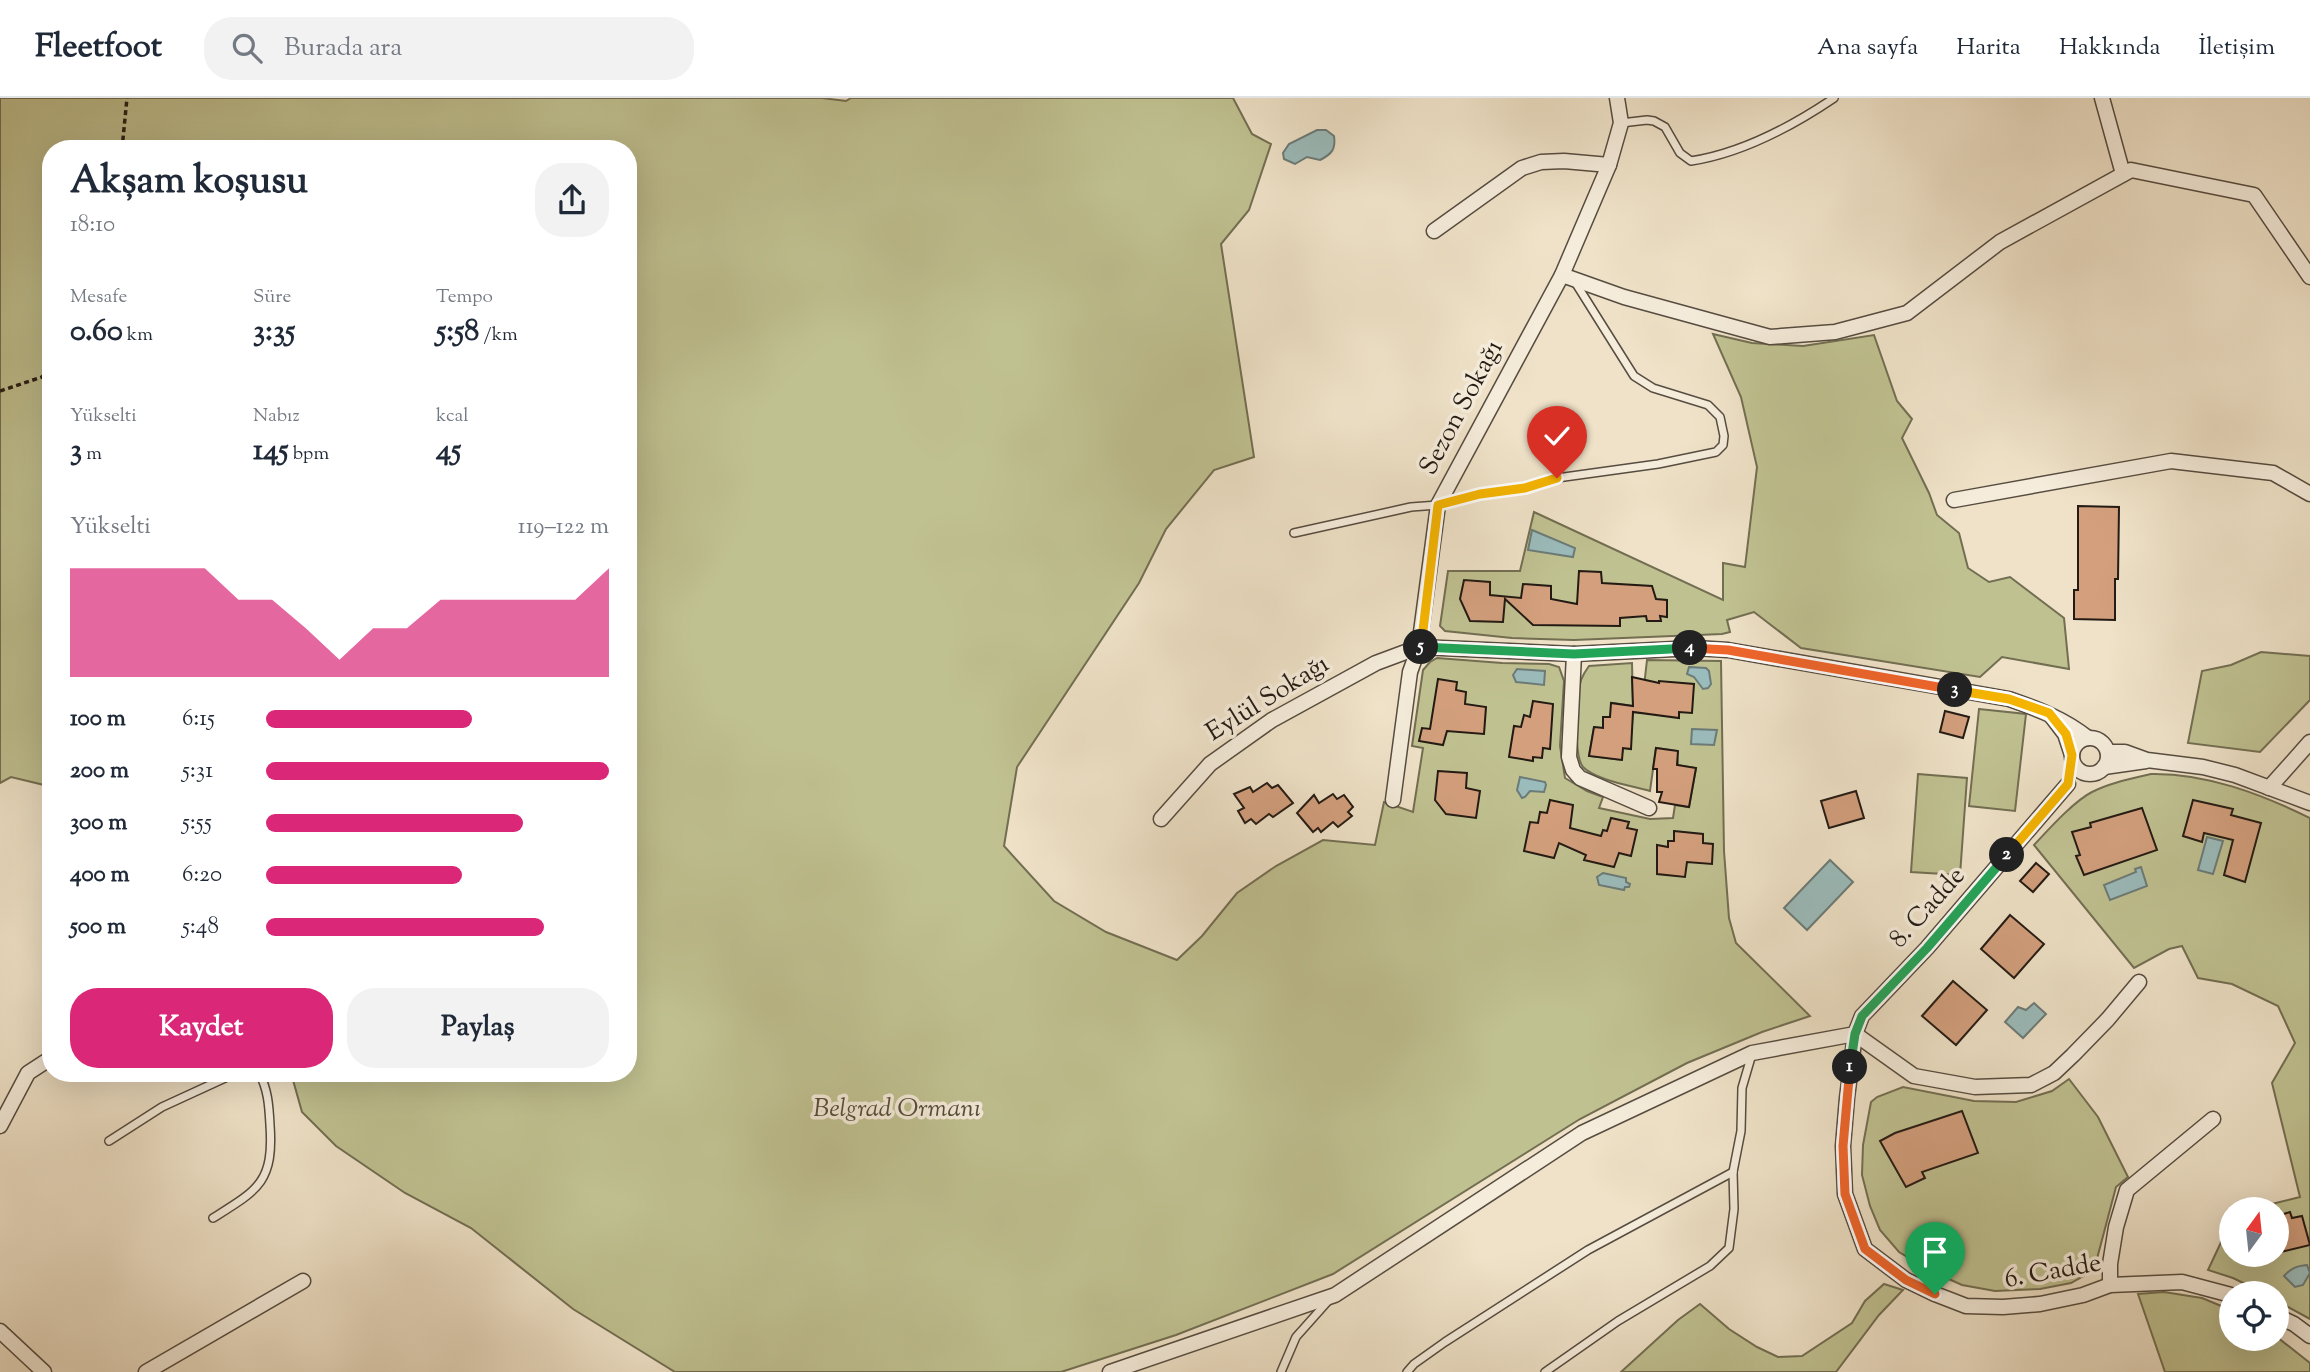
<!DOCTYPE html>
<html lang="tr">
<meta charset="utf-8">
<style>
:root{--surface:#fff;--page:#f2f2f3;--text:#1f2937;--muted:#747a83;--line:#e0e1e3;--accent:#db2777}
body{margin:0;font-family:"Sorts Mill Goudy",serif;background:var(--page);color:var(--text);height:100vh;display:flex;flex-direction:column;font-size:26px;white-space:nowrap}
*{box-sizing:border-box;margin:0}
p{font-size:23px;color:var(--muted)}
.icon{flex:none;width:38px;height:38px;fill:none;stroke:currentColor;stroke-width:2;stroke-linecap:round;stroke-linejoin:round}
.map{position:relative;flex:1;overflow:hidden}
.sheet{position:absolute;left:42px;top:42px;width:595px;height:942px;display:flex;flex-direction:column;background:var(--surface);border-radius:28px;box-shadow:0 7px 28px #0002}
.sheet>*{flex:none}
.needle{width:46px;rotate:15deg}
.fabs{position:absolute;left:2219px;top:1099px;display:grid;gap:14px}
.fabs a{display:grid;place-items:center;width:70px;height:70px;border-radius:50%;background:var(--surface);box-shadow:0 7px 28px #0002;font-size:35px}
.pin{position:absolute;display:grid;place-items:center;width:60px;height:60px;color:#fff;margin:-72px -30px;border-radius:50% 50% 50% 0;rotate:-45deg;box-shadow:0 0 7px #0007}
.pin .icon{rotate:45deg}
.km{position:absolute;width:35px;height:35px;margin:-18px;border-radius:50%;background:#222;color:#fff;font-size:19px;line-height:35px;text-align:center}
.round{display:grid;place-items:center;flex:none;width:74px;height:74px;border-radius:28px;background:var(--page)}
.summary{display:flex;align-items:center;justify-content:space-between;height:119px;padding:0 28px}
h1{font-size:38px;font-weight:800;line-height:52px}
.stats{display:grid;grid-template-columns:repeat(3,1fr);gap:10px;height:119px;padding:7px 28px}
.stats div{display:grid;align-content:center}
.stats b{font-size:30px;font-weight:800}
.stats small{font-size:19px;font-weight:400}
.stats p{font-size:19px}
.chart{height:196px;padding:14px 28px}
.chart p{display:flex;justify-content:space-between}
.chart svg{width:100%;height:126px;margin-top:7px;fill:var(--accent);opacity:.7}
.cta{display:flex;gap:14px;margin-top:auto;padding:14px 28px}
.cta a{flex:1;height:80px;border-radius:28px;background:var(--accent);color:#fff;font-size:28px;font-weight:800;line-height:80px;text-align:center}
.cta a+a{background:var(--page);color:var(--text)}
ul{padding:0 28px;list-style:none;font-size:23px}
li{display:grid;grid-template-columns:112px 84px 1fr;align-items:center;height:52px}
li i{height:18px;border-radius:9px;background:var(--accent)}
header{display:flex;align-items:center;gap:42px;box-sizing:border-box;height:98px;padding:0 35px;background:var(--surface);border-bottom:2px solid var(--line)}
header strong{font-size:33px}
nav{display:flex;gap:38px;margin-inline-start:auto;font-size:24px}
.search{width:490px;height:63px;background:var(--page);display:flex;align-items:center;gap:18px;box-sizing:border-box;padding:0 24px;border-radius:28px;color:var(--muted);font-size:26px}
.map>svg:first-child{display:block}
</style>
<header>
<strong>Fleetfoot</strong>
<div class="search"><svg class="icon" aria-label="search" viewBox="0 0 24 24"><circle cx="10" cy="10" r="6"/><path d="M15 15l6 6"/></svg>Burada ara</div>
<nav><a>Ana sayfa</a><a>Harita</a><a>Hakkında</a><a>İletişim</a></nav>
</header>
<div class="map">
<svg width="2310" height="1274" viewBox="0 0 2310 1274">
<rect width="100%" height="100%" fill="#efe2c8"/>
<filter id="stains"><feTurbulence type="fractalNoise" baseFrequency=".00286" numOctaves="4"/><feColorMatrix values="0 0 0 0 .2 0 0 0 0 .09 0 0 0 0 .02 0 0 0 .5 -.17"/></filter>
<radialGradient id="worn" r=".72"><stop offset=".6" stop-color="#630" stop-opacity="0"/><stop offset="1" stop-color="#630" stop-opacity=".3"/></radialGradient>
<!-- green -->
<g fill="#c0c191" stroke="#726e52" stroke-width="2">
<path d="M 0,0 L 822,0 L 846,3 L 851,0 L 1233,0 L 1252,36 L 1271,46 L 1249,112 L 1221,146 L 1254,359 L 1214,372 L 1166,431 L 1139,485 L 1017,669 L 1004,748 L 1054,803 L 1106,834 L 1177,862 L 1202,838 L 1237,795 L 1276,768 L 1323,742 L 1375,747 L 1384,704 L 1413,714 L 1423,650 L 1412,648 L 1423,572 L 1430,564 L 1437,560 L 1502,565 L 1549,566 L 1559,569 L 1564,583 L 1560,648 L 1565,680 L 1587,693 L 1603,699 L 1599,710 L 1650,721 L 1673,720 L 1675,707 L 1689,709 L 1696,670 L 1678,667 L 1677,653 L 1656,650 L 1650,693 C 1633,688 1595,682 1583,669 C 1573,657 1577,598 1581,582 C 1583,577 1586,572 1589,568 L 1632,565 L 1633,608 L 1612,605 L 1610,619 L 1603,620 L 1603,630 L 1594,629 L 1589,658 L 1621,662 L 1623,650 L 1630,651 L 1633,614 L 1641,615 L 1647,562 L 1721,563 L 1724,753 L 1729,820 L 1736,845 L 1810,918 L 1762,934 L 1687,965 L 1580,1021 L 1333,1176 L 1176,1237 L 1061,1274 L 675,1274 L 573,1211 L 471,1130 L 405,1095 L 336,1048 L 302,1014 L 291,975 L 628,975 L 628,51 L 51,51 L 51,691 L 44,687 L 11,679 L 0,685 Z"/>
<polygon points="1713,236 1752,245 1803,248 1874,237 1897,303 1912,321 1902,340 1929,395 1937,417 1959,435 1968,470 1989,484 2010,479 2064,520 2069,571 2002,559 1980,579 1801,550 1754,514 1727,522 1730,534 1722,536 1574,542 1512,540 1445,533 1440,528 1448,473 1520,473 1534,414 1723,502 1723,465 1745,469 1757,369 1741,299"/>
<polygon points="2261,554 2310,558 2310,602 2260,654 2188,645 2202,573 2231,567"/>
<polygon points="1979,611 2026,616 2015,713 1969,708"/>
<polygon points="1918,676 1967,680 1960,777 1911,774"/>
<path d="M 2151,676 C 2206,675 2261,696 2310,720 L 2310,1221 L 2277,1203 L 2277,1195 L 2264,1195 L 2233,1180 L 2208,1172 L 2231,1123 L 2231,1157 L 2277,1157 L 2277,1111 L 2251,1111 L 2300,1099 L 2272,985 L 2295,945 L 2278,908 L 2232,886 L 2198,880 L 2182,848 L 2169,851 L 2134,870 L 2034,747 C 2048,732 2074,703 2092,694 C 2110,685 2130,681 2151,676 Z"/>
<polygon points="2069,981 2098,1019 2128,1079 2116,1089 2094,1172 2071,1185 2040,1191 1995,1193 1962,1187 1929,1172 1899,1154 1880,1132 1870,1108 1862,1077 1863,1047 1871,1004 1877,999 1903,989 1974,1003 2016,1004 2052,993"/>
<polygon points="1884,1186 1903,1192 1879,1217 1836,1274 1621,1274 1678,1222 1700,1206 1729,1231 1757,1249 1778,1259 1802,1258 1852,1225 1865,1203"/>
<polygon points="2164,1194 2202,1200 2231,1212 2231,1241 2277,1239 2310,1265 2310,1274 2165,1274 2138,1196"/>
</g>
<!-- water -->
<g fill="#9bbcbc" stroke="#6b7b78" stroke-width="2">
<path d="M 1317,32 L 1326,32 L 1334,38 C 1336,51 1332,56 1320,62 L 1307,59 L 1295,66 L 1284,61 L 1283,55 L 1289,46 Z"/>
<polygon points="1532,432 1575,450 1573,459 1528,452"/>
<polygon points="1689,569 1706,570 1709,573 1711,586 1708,590 1703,591 1694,579 1687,576"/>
<polygon points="1517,571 1545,573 1544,587 1516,584 1513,577"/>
<polygon points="1692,631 1717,632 1714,647 1691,646"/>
<polygon points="1520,679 1545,684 1546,687 1544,694 1530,693 1525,699 1522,700 1517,692"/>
<polygon points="2207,739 2223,743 2213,776 2198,772"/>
<polygon points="1830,762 1853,784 1807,832 1784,810"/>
<polygon points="2141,769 2147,788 2110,802 2104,787 2136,774 2135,771"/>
<polygon points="1603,775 1626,780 1626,784 1630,786 1629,789 1625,789 1624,792 1599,787 1597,779"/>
<polygon points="2034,905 2046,916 2023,940 2005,924 2018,909 2026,912"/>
<path d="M 2307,1167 L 2310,1175 L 2303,1187 L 2295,1189 L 2284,1178 C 2291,1170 2297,1168 2307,1167 Z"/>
</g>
<!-- building -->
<g fill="#d39f7d" stroke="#231a13" stroke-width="2">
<polygon points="2078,408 2119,409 2118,481 2115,481 2115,522 2074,521 2074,492 2078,492"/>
<polygon points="1579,473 1601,474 1602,485 1652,488 1656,501 1667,502 1667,519 1660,518 1661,523 1647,523 1646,518 1620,520 1620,528 1533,527 1505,501 1503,524 1470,523 1460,501 1464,482 1490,484 1490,497 1521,500 1523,486 1551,488 1551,501 1577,506"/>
<polygon points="1632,579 1659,585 1659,583 1694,586 1692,615 1679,614 1679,620 1633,614 1631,651 1623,650 1622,662 1589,658 1594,629 1603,630 1603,619 1610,619 1611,605 1633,608"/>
<polygon points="1438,581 1457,584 1456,592 1466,594 1465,606 1486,609 1484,636 1447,633 1443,647 1419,643 1422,630 1430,631"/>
<polygon points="1533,603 1553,606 1550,651 1543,650 1542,660 1533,659 1533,663 1509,659 1514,628 1521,629 1524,617 1530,619"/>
<polygon points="1945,613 1969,619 1963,640 1940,634"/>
<polygon points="1656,650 1678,653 1677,667 1696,670 1689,709 1659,704 1662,694 1657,694 1657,671 1653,671"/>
<polygon points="1438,673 1467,675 1466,690 1480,693 1476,720 1446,716 1435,702"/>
<polygon points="1267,685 1272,690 1278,687 1293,705 1273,719 1269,716 1256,726 1251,721 1245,725 1238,713 1244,710 1234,696 1250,689 1253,694"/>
<polygon points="1856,693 1864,720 1829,730 1821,703"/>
<polygon points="1333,696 1337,701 1344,697 1353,709 1348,714 1352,718 1338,729 1333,724 1321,734 1318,730 1313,734 1297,715 1314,697 1319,705"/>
<polygon points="1550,702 1573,707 1570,730 1601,738 1603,732 1607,733 1611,720 1629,724 1627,730 1637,732 1631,758 1619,755 1614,769 1584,762 1586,757 1559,745 1554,760 1524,753 1530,724 1538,725 1540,714 1547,715"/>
<polygon points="2193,702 2233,711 2231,717 2261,725 2245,784 2224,777 2233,742 2204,735 2202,744 2183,738"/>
<polygon points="2142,710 2157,752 2084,777 2076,758 2080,757 2072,734 2091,729 2090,725"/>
<polygon points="1674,733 1703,736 1703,745 1713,746 1712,766 1687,764 1685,779 1657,776 1657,747 1668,749 1668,743 1674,743"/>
<polygon points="2036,765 2049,776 2033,794 2020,783"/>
<polygon points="2010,817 2044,846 2014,880 1981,851"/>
<polygon points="1953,883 1987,912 1956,947 1922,918"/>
<polygon points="1962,1013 1978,1055 1922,1074 1925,1080 1906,1089 1880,1043 1895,1035"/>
<polygon points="2290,1114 2292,1120 2302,1118 2310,1147 2277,1155 2277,1118"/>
</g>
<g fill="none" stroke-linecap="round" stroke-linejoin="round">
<defs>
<g id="service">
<path d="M 1621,25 L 1647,22 L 1654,23 L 1665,29 L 1680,55 L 1691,63 C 1743,55 1791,29 1834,0"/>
<polyline points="1294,435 1411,409 1438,407 1480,396 1525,390 1557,380 1658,366 1716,354 1723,347 1724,338 1720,319 1708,307 1653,290 1634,278 1575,184"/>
<polyline points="109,1043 162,1009 236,975"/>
<path d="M 213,1120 C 258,1092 274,1084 270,1027 C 269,1008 268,991 259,975"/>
<polyline points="1281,1274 1296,1239 1329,1202"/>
<polyline points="1407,1274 1414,1266 1445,1244 1588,1152 1733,1074"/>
<polyline points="1545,1274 1618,1223 1710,1168 1729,1150 1734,1111 1733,1074 1741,1033 1742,990 1752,956"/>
</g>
<g id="minor">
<polyline points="2102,0 2123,76"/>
<polyline points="1434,133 1522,70 1541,64 1564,63 1609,67"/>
<polyline points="1562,177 1624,199 1770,239 1835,234 1907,215 2000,144 2131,72 2254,97 2310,179"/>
<polyline points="1954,402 2171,363 2273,375 2310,396"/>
<polyline points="1574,556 1569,659 1573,672 1580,680 1649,710"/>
<polyline points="2052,619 2065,636 2072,657"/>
<circle cx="2090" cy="658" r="18"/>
<polyline points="2108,654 2125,654 2147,662 2203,669 2235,677 2310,705"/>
<polyline points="2104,669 2146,663"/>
<polyline points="2068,686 1927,850 1862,918 1855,936 1847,1000 1843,1048 1845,1096 1865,1151 1906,1182 1935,1196 1966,1208 2003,1209 2040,1206 2083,1197 2110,1187 2182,1184 2231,1197"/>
<polyline points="2269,690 2310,644"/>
<polyline points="1393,702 1410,574 1419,549 1438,407 1562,177 1609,67 1621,25 1617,0"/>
<path d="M 1161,721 L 1210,666 L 1272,622 L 1376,565 L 1419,549 L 1574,556 L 1695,550 L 1728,552 L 2009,601 C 2038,611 2064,621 2088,640"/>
<polyline points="0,1028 28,975 51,960"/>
<polyline points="2110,1187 2110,1166 2116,1129 2127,1092 2213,1021"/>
<polyline points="2277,1218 2294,1226 2310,1238"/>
<polyline points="0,1233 44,1274"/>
<polyline points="146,1274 303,1183"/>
<polyline points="1110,1274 1335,1197 1582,1035 1752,955 1855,936 1914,978 1975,989 2031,987 2054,975 2073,957 2108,921 2139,884"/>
</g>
</defs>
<!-- service casing -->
<use href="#service" stroke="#564c40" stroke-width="10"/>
<!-- minor casing -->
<use href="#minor" stroke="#564c40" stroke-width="17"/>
<!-- path -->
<g stroke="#231a13" stroke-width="3.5" stroke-dasharray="5 3.5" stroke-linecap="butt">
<polyline points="122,51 127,0"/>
<polyline points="0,293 42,279 51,269"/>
</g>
<!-- service -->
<use href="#service" stroke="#f5ecdb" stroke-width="7"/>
<!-- minor -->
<use href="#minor" stroke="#f5ecdb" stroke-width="14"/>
</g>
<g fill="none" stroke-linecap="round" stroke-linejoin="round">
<defs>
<polyline id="split-1" points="1850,969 1843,1048 1845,1096 1865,1151 1906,1182 1935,1196"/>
<polyline id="split-2" points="1850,969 1855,936 1862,918 1927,850 2007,757"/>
<polyline id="split-3" points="1955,592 2009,601 2049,615 2066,636 2072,657 2068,686 2007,757"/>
<polyline id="split-4" points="1690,550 1728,552 1955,592"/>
<polyline id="split-5" points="1421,549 1574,556 1690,550"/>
<polyline id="split-6" points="1421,549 1438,407 1480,396 1525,390 1557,380"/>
</defs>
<!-- split-1 casing -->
<use href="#split-1" stroke="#fff" stroke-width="14"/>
<!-- split-2 casing -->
<use href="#split-2" stroke="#fff" stroke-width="14"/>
<!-- split-3 casing -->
<use href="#split-3" stroke="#fff" stroke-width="14"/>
<!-- split-4 casing -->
<use href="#split-4" stroke="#fff" stroke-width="14"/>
<!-- split-5 casing -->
<use href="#split-5" stroke="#fff" stroke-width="14"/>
<!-- split-6 casing -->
<use href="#split-6" stroke="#fff" stroke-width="14"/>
<!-- split-1 -->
<use href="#split-1" stroke="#f0652b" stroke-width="9"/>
<!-- split-2 -->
<use href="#split-2" stroke="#22a559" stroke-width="9"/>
<!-- split-3 -->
<use href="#split-3" stroke="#f5b400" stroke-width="9"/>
<!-- split-4 -->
<use href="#split-4" stroke="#f0652b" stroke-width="9"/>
<!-- split-5 -->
<use href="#split-5" stroke="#22a559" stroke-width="9"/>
<!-- split-6 -->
<use href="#split-6" stroke="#f5b400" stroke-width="9"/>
</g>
<g text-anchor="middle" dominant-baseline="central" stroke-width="7" stroke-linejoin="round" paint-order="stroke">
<!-- street labels -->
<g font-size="26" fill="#231a13" stroke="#f5ecdb">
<text transform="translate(1462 310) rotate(-62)">Sezon Sokağı</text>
<text transform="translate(1268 601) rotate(-32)">Eylül Sokağı</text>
<text transform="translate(1928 810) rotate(-48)">8. Cadde</text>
<text transform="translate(2053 1174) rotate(-10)">6. Cadde</text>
</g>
<!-- park labels -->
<g font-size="26" font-style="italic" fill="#524c39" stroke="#f5ecdb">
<text x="897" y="1011">Belgrad Ormanı</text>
</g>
</g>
<rect width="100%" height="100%" filter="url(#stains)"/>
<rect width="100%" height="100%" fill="url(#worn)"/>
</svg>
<div class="fabs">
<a><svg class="needle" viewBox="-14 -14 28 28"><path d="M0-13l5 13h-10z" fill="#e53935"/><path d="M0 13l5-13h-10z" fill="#747a83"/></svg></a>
<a><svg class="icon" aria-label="locate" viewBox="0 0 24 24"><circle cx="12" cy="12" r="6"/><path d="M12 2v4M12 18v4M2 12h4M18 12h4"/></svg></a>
</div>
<div class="pin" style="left:1935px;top:1196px;background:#1e9e55"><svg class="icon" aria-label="arrive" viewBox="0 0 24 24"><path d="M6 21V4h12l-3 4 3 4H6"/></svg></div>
<div class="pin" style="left:1557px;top:380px;background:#d93025"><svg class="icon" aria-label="check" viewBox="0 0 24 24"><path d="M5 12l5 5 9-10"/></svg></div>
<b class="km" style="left:1850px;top:969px">1</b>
<b class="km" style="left:2007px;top:757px">2</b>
<b class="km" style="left:1955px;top:592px">3</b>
<b class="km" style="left:1690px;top:550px">4</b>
<b class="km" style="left:1421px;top:549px">5</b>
<section class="sheet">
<div class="summary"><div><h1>Akşam koşusu</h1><p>18:10</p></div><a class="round"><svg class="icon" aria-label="share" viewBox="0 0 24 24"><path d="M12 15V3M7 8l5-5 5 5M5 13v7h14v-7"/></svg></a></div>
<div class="stats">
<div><p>Mesafe</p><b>0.60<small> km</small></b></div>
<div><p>Süre</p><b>3:35</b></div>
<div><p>Tempo</p><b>5:58<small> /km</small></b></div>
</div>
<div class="stats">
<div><p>Yükselti</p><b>3<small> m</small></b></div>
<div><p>Nabız</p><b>145<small> bpm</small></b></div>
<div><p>kcal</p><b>45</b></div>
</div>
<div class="chart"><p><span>Yükselti</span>119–122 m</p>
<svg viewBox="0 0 160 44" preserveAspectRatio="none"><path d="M0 44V6L10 6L20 6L30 6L40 6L50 17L60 17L70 27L80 38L90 27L100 27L110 17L120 17L130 17L140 17L150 17L160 6V44z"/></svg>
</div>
<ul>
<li><b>100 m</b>6:15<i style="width:60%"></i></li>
<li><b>200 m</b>5:31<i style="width:100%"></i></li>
<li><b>300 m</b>5:55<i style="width:75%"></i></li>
<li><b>400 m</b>6:20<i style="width:57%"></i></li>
<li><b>500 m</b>5:48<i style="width:81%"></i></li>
</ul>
<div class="cta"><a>Kaydet</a><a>Paylaş</a></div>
</section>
</div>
